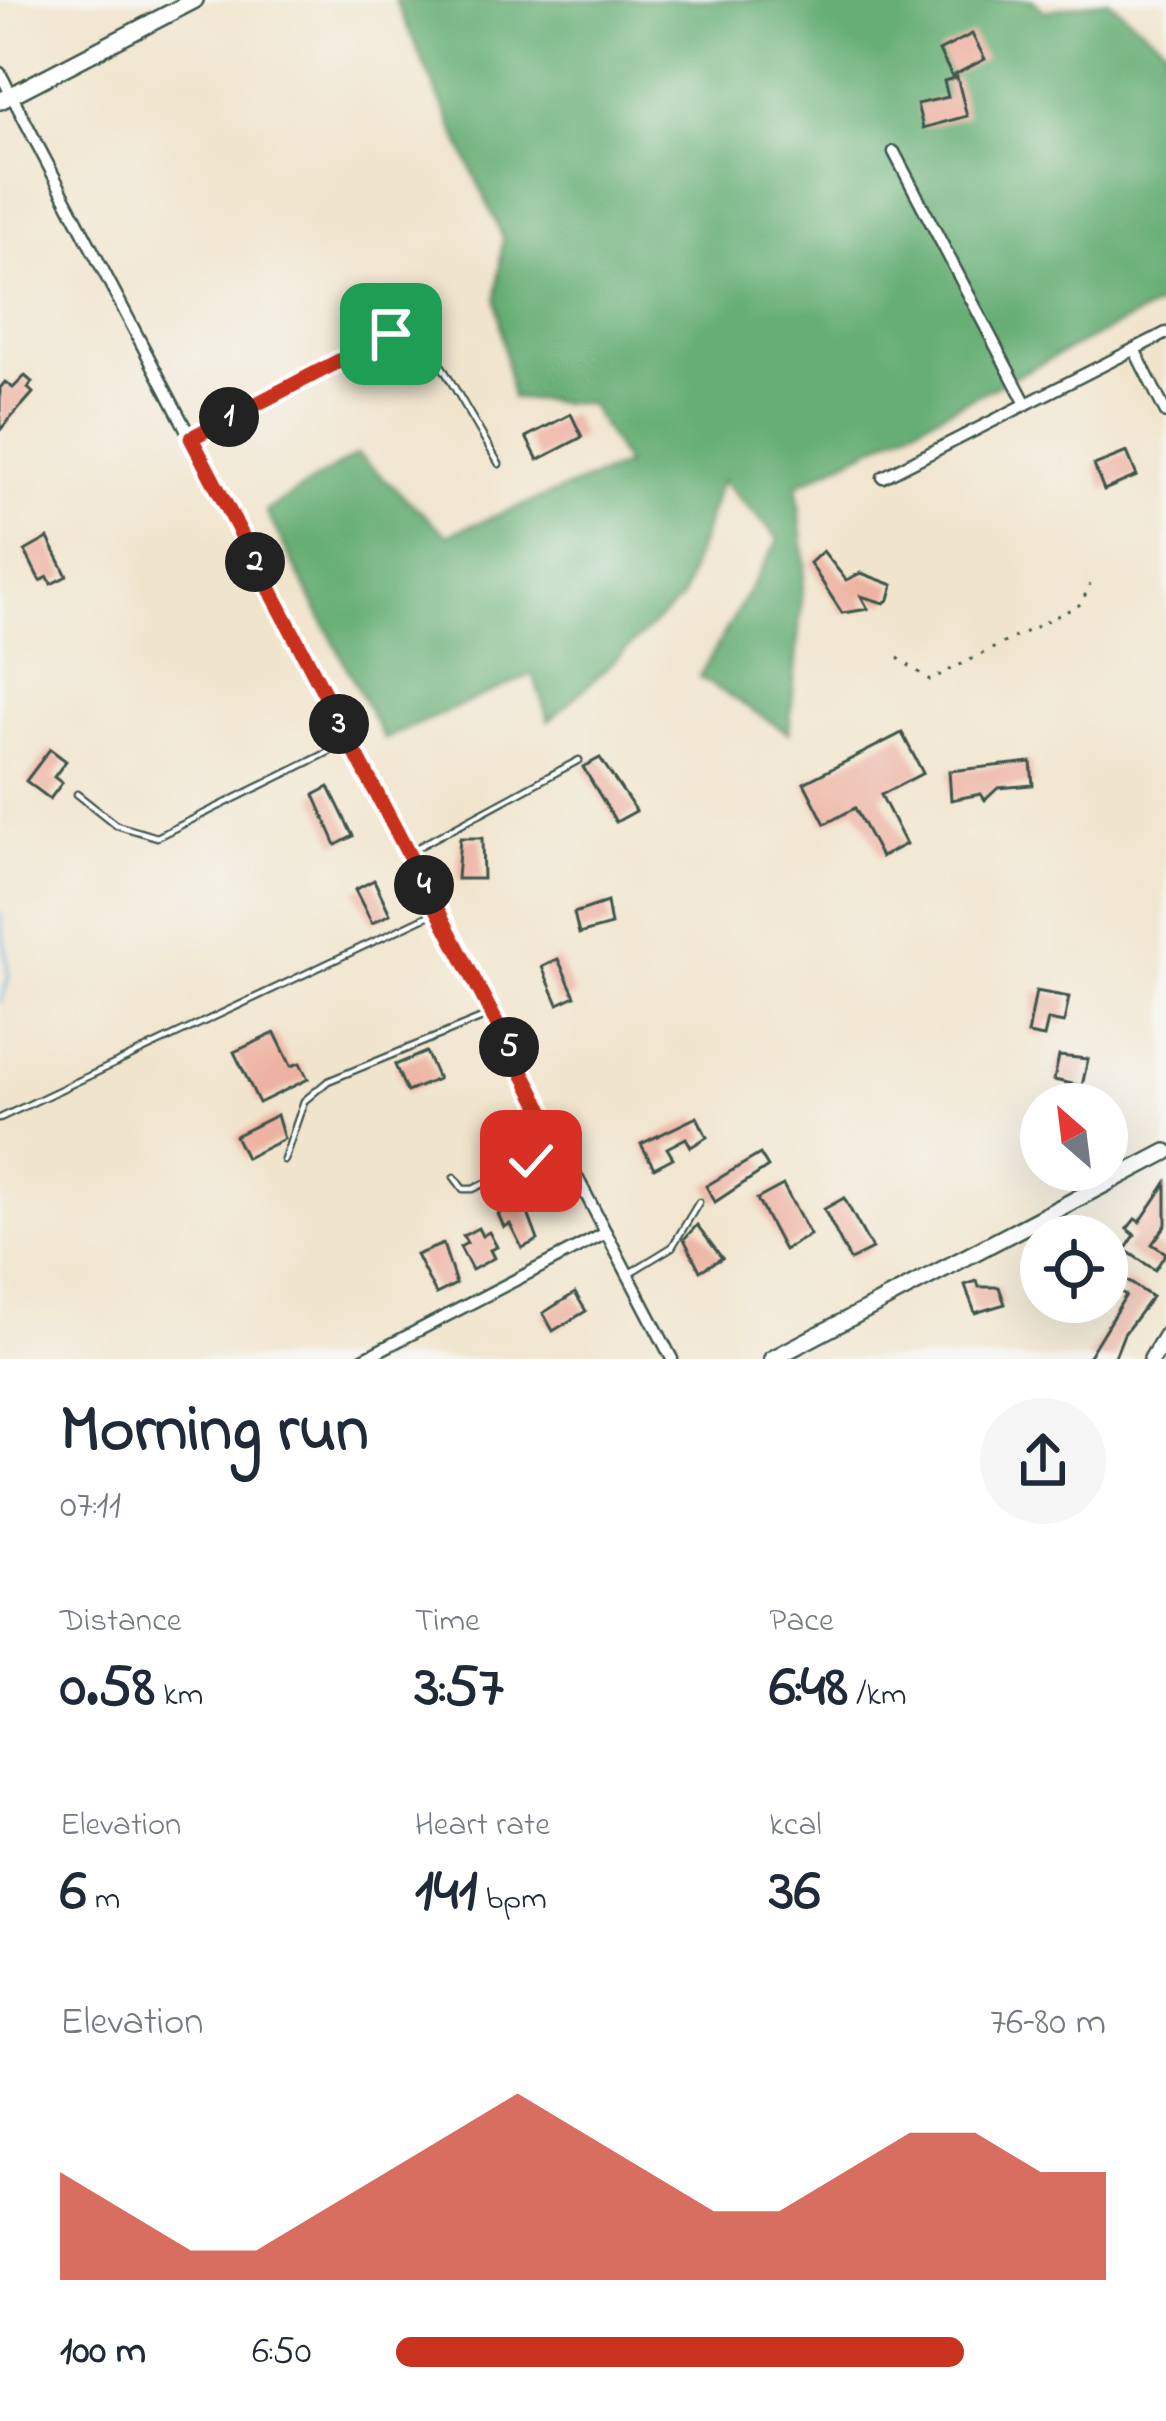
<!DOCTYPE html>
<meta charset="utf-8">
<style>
:root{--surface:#fff;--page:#f6f6f7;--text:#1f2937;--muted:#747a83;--accent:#c8321e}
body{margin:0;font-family:"Indie Flower",sans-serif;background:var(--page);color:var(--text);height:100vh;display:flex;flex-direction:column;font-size:45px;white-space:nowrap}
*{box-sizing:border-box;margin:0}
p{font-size:39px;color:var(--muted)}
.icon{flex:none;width:66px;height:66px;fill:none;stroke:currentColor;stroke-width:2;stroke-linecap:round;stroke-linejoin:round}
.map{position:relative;height:1359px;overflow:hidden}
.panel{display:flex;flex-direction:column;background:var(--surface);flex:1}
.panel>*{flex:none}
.needle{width:78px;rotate:332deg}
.tools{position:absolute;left:1020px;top:1083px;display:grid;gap:24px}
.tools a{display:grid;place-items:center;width:108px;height:108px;border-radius:50%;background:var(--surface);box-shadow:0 12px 48px #0002;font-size:60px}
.pin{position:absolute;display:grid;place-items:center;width:102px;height:102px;color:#fff;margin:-51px;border-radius:24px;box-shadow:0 6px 18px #0006}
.km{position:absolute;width:60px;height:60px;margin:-30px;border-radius:50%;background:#222;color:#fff;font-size:33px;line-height:60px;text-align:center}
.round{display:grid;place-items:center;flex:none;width:126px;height:126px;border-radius:63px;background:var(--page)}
.headline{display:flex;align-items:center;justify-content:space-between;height:204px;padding:0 60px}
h1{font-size:66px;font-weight:700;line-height:90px}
.figures{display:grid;grid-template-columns:repeat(3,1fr);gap:18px;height:204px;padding:12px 60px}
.figures div{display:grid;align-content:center}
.figures b{font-size:60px;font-weight:700}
.figures small{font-size:33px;font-weight:400}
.figures p{font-size:33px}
.chart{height:336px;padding:24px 60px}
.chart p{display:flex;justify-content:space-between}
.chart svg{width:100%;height:216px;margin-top:12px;fill:var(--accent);opacity:.7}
ul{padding:0 60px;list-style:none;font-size:39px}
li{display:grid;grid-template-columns:192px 144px 1fr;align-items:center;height:90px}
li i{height:30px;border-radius:15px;background:var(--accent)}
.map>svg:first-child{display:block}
</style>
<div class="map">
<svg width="1166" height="1359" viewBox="0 0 1166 1359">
<rect width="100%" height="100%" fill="#f6f6f2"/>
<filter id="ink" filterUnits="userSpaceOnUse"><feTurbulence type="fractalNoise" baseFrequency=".00833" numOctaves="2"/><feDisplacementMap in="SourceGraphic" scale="24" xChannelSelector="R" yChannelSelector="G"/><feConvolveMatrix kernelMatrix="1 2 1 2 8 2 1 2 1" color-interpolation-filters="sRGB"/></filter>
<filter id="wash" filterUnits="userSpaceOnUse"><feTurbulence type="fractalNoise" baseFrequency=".004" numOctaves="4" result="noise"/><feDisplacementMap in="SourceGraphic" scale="48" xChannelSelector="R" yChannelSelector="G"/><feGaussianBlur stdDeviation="2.7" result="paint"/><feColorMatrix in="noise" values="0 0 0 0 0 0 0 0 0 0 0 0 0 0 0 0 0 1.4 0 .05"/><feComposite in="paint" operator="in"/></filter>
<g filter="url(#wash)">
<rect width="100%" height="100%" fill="#f1e4cc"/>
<!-- forest -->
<polygon fill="#66ae74" stroke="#427654" stroke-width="3" points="395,0 1033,0 1044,11 1108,0 1166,47 1166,301 797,485 805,565 789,733 699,677 779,539 721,480 682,598 549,721 533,674 384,739 266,511 357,454 447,535 626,465 589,404 512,398 496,299 503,238"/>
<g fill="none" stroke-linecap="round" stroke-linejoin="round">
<!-- stream -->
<polyline stroke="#5fb0da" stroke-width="3" points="0,912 9,978 0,1002"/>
</g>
<g id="blocks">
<!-- building -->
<g fill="#eeb2a2">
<polygon points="972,34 985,59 952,76 939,51"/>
<polygon points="957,77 967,116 923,128 917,104 948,97 944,81"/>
<polygon points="25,376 32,382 28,388 33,393 0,430 0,388 5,382 13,388"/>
<polygon points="571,414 582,437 538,460 526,437"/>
<polygon points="1127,452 1137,476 1104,490 1094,465"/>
<polygon points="48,538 67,576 51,584 48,577 40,581 25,551"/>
<polygon points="823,551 846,580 861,573 893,585 889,599 884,603 861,596 868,609 842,613 810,563"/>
<polygon points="902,733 923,773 881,795 906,844 881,857 855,808 825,824 804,783"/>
<polygon points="50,749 66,761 54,777 62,783 50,799 26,781"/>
<polygon points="600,758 636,811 616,822 583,767"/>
<polygon points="1031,762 1033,785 998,788 985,800 981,794 951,800 949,771"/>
<polygon points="329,787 353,836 336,845 314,795"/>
<polygon points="460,838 482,838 483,879 457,879"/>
<polygon points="374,880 390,914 372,923 355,890"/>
<polygon points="607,902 611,925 579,934 574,913"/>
<polygon points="558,959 575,996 558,1004 542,967"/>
<polygon points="1036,991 1069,997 1064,1023 1048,1020 1044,1037 1028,1034"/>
<polygon points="275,1033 291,1066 300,1063 308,1079 259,1103 234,1052"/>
<polygon points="426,1052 438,1079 407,1092 395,1065"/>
<polygon points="1059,1056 1088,1059 1082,1086 1054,1080"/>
<polygon points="277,1115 284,1139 246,1158 235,1136"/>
<polygon points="697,1117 707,1137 691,1147 686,1138 667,1148 673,1158 654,1168 641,1144"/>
<polygon points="760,1154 768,1167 715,1202 706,1186"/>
<polygon points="1166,1183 1166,1225 1152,1244 1166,1253 1155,1270 1125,1250 1135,1235 1127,1229 1135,1219 1140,1222"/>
<polygon points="783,1185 810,1235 784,1250 757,1199"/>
<polygon points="521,1195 538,1240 522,1248 510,1224 504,1227 498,1214 503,1211 500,1205"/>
<polygon points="844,1198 872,1249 850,1260 824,1209"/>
<polygon points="697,1225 722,1258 700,1271 684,1239"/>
<polygon points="478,1228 482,1236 489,1232 497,1247 490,1250 494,1258 472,1270 460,1247 467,1243 463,1236"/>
<polygon points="443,1244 456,1284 436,1294 416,1255"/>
<polygon points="1126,1280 1152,1297 1124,1334 1114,1359 1087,1359 1126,1295 1119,1291"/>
<polygon points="977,1281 979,1287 999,1287 1005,1304 975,1313 965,1285"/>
<polygon points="575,1293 586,1311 553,1331 543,1313"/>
</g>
</g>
</g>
<g filter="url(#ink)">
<use href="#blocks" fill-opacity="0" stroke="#3e564b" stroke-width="3"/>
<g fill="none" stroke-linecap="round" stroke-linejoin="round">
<defs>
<g id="lane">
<polyline points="191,438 370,341 408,330 429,344 499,464"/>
<polyline points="77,794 116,825 157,837 349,742"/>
<polyline points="407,853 579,760"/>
<polyline points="0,1118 434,913"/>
<polyline points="284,1160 304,1101 328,1081 492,1014"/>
<polyline points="454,1177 463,1189 473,1189 531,1161 564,1152"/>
<polyline points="628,1274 672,1247 699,1202"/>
</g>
<g id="street">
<polyline points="0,73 672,1359"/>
<polyline points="894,152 1026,404"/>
<polyline points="1134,349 1166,413"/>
<polyline points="883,477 1166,333"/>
<polyline points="363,1359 606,1233"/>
</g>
<g id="secondary">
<polyline points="0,101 195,0"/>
<polyline points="772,1359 1166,1152"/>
<polyline points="1152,1359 1166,1336"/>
</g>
</defs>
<!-- lane casing -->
<use href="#lane" stroke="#3e564b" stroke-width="9"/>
<!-- street casing -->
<use href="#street" stroke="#3e564b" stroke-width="15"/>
<!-- secondary casing -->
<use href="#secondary" stroke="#3e564b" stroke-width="20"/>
<!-- path -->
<polyline stroke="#3e564b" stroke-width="3" stroke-dasharray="3 9" stroke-linecap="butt" points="898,658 930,680 1081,604 1090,584"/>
<!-- lane -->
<use href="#lane" stroke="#fff" stroke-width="4.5"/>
<!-- street -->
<use href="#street" stroke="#fff" stroke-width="10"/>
<!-- secondary -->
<use href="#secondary" stroke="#fff" stroke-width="15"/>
</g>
</g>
<g fill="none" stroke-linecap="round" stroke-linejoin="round" filter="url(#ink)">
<defs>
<polyline id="route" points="391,334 191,438 564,1152 531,1161"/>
</defs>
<!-- route casing -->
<use href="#route" stroke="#fff" stroke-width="24"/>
<!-- route -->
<use href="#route" stroke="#c8321e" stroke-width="15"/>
</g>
</svg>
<div class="tools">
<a><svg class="needle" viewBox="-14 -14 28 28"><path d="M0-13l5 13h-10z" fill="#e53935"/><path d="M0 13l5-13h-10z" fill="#747a83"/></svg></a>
<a><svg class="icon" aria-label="locate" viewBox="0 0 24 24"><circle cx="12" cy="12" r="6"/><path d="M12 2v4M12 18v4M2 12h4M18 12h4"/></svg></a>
</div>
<div class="pin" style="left:391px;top:334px;background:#1e9e55"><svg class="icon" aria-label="arrive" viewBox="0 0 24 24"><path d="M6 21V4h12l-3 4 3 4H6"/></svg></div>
<div class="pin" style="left:531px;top:1161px;background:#d93025"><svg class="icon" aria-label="check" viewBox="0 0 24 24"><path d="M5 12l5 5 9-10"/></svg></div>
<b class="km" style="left:229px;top:417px">1</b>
<b class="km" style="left:255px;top:562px">2</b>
<b class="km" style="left:339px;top:724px">3</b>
<b class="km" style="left:424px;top:885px">4</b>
<b class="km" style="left:509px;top:1047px">5</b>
</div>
<section class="panel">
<div class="headline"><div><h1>Morning run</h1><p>07:11</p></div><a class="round"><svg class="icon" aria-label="share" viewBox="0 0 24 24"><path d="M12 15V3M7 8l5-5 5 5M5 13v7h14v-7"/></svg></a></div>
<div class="figures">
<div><p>Distance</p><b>0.58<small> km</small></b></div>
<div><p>Time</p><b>3:57</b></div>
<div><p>Pace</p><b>6:48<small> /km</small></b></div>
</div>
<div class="figures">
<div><p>Elevation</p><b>6<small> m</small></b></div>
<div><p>Heart rate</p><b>141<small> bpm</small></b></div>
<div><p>kcal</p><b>36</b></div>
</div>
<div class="chart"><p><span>Elevation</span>76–80 m</p>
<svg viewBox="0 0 160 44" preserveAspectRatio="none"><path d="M0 44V22L10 30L20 38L30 38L40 30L50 22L60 14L70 6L80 14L90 22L100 30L110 30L120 22L130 14L140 14L150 22L160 22V44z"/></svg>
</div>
<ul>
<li><b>100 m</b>6:50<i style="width:80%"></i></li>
</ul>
</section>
